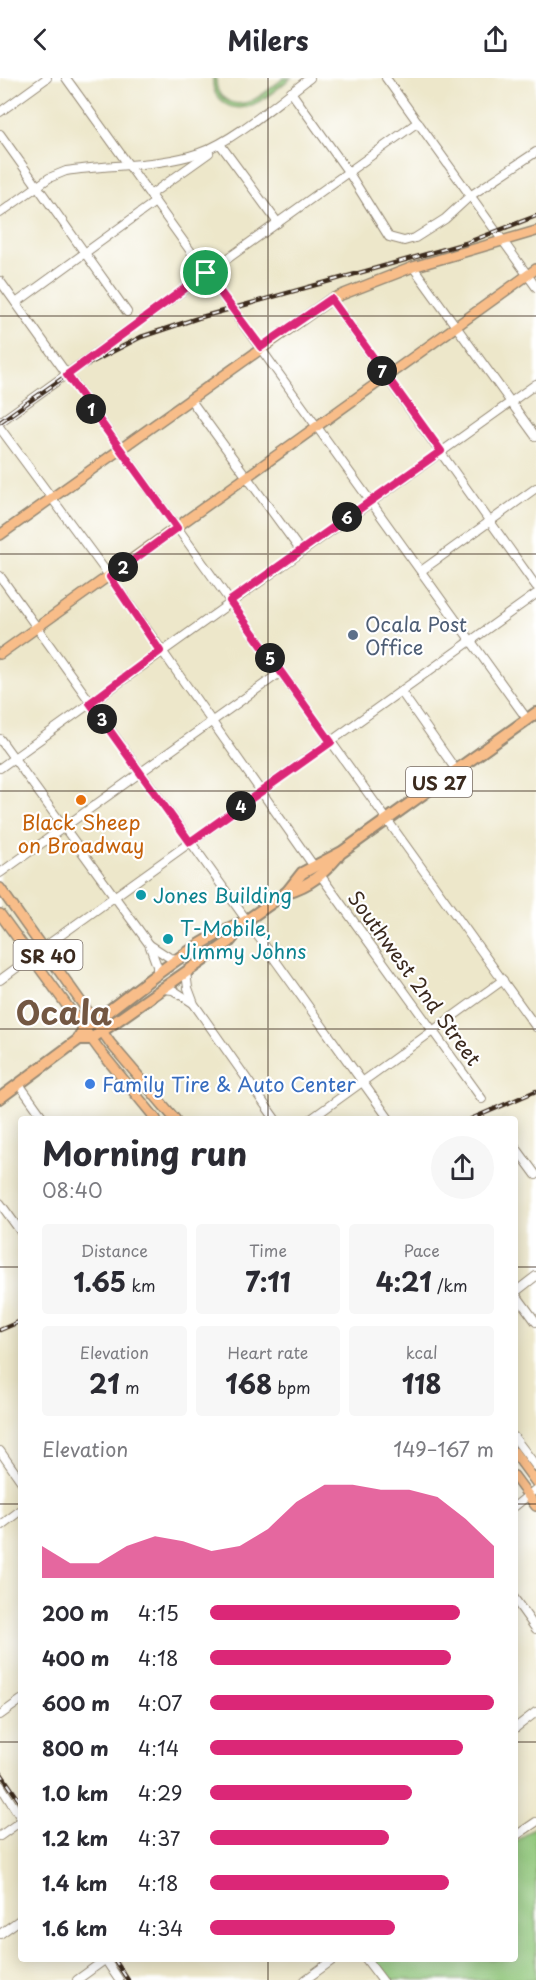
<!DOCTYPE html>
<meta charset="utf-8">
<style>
:root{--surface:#fff;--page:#f7f7f7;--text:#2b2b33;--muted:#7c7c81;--accent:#db2777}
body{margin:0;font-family:"Playpen Sans",sans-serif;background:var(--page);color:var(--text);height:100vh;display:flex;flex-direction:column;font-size:22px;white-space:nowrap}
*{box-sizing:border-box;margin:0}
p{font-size:20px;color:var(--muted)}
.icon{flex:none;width:33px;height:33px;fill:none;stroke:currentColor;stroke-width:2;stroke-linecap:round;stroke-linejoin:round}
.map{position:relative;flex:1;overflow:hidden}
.sheet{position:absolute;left:18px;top:1038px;width:500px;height:846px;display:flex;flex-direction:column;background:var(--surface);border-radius:6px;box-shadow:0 3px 15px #0003}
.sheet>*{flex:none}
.pin{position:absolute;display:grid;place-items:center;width:51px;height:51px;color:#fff;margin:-26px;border:3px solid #fff;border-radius:50%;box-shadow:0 2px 6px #0007}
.km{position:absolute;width:30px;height:30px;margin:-15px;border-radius:50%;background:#222;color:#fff;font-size:16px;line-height:30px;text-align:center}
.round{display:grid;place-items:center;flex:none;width:63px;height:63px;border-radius:32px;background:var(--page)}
.overview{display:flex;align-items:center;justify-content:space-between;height:102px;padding:0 24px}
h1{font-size:33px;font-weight:700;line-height:45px}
.metrics{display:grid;grid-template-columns:repeat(3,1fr);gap:9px;height:102px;padding:6px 24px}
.metrics div{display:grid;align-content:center;border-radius:6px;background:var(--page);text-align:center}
.metrics b{font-size:26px;font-weight:700}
.metrics small{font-size:16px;font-weight:400}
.metrics p{font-size:16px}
.chart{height:168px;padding:12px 24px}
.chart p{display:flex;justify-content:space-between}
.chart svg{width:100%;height:108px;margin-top:6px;fill:var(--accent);opacity:.7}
ul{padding:0 24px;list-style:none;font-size:20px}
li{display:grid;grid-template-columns:96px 72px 1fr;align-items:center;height:45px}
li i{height:15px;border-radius:8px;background:var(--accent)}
header{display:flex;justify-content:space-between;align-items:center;height:78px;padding:0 24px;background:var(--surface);font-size:27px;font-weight:700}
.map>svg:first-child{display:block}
</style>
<header><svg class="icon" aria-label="back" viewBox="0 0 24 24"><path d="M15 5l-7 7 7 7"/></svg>Milers<svg class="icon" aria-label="share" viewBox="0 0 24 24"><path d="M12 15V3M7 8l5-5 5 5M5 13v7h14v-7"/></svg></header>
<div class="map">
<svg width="536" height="1902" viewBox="0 0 536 1902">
<rect width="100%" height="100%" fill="#fff"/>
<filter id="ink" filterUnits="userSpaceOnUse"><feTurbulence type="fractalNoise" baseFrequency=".0167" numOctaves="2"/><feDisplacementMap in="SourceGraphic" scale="12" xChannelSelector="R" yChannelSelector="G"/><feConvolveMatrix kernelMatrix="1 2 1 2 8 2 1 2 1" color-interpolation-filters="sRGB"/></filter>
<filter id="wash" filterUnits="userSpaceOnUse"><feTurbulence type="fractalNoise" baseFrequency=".008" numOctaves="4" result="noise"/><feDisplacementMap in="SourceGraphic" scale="24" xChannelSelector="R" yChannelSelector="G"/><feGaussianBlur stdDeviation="1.35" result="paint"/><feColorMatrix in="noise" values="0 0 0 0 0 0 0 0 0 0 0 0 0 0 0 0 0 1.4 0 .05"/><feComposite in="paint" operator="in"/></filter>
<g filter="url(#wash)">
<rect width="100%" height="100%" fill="#ede7ca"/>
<!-- green -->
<g fill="#8fc679" stroke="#65784c" stroke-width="1.5">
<path d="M 213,0 L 216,0 C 216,9 217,16 225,21 C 245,36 268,12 284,0 L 291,0 C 273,13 247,41 224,25 C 215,19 212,10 213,0 Z"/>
<polygon points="536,1748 536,1902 387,1902 371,1881 514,1881 515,1764"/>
</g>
</g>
<g filter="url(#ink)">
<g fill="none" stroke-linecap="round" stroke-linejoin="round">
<defs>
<g id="minor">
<polyline points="66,0 527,641"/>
<polyline points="386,0 536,209"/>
<polyline points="291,14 349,95 389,159 404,163 415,160 445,141 470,118 536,74"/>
<polyline points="0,34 47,0"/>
<polyline points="0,56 127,234"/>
<polyline points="218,67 220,66 278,145"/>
<polyline points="150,117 209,75"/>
<path d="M 0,135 L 49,100 L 66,93 C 109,86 159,89 199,75 C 234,63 279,23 310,0"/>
<polyline points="413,189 536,359"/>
<polyline points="0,203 536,949"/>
<polyline points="331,221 536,508"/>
<polyline points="16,225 155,124"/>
<polyline points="190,321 300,472"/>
<polyline points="0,344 418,44"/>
<polyline points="0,350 110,499 313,787"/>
<polyline points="421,493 536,410"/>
<polyline points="0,498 389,1041"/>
<polyline points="402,615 456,692"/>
<polyline points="0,661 149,866 157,888 157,897"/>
<polyline points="0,690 536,306"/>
<polyline points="0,795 281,594"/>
<polyline points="321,798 482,1021"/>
<polyline points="150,867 170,880 179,881"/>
<polyline points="43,870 536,516"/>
<polyline points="186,894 188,910 194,926 275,1041"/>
<polyline points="0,902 30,880"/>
<polyline points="163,911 173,912 193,925"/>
<polyline points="19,1006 44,1041"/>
<polyline points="311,1041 503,902"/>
<polyline points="514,1067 536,1097"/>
<polyline points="0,1125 21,1154"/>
<polyline points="514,1214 536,1244"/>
<polyline points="514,1215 536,1198"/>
<polyline points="514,1359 536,1388"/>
<polyline points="0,1373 21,1403"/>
<polyline points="514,1429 536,1411"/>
<polyline points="0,1448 21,1432"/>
<polyline points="514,1520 536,1551"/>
<polyline points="0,1637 21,1622"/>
<polyline points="514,1651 536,1634"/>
<polyline points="0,1707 21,1740"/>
<polyline points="0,1758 21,1743"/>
<polyline points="514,1759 536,1744"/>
<polyline points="0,1856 21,1841"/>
<polyline points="105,1881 119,1902"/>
<polyline points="366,1881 382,1902"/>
<polyline points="77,1902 106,1881"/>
<polyline points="305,1902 334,1881"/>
</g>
<g id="major">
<polyline points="0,457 331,221 413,189 536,153"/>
<polyline points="0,576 536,191"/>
<polyline points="0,810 111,966 175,1041"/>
<polyline points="0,836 101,974 156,1041"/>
<polyline points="514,1374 536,1404"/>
<polyline points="514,1398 536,1428"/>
</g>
<g id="highway">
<path d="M 287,814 C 311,807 323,796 339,777"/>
<polyline points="79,961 91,961 229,864 247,842 287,814 302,795 342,774 536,635"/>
<path d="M 0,1020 L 78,962 L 84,951 C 135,915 189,865 246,843"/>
</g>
</defs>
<!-- minor casing -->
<use href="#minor" stroke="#948874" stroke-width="10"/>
<!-- major casing -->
<use href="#major" stroke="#948874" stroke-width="12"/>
<!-- highway casing -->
<use href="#highway" stroke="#948874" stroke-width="14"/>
<!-- minor -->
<use href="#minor" stroke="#fff" stroke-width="8"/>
<!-- major -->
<use href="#major" stroke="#f8bd89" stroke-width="9"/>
<!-- highway -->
<use href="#highway" stroke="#f8bd89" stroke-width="10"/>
<defs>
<g id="rail">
<polyline points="0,344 67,297 141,259 198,240 466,165 536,138"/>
<polyline points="471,1041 536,1013"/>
<polyline points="0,1252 21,1243"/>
<polyline points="0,1694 21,1725"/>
<polyline points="114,1881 128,1902"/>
</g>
</defs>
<!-- rail casing -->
<use href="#rail" stroke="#3b2a1e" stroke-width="4.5"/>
<!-- rail -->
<use href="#rail" stroke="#fff" stroke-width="2" stroke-dasharray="7" stroke-linecap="butt"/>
</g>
</g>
<g fill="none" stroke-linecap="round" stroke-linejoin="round" filter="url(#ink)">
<defs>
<polygon id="route" points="206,195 261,269 331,221 441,373 230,523 331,664 190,764 90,625 160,573 110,499 177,450 67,297"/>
</defs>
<!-- route casing -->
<use href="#route" stroke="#fff" stroke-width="12"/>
<!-- route -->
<use href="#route" stroke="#db2777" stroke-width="8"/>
</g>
<!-- grid -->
<path fill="none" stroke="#3b2a1e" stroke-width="1.5" stroke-opacity="0.55" d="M 268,0 L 268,1041M 0,238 L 536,238M 0,476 L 536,476M 0,713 L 536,713M 0,951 L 536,951M 0,1189 L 21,1189M 514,1189 L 536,1189M 0,1426 L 21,1426M 514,1426 L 536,1426M 0,1664 L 21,1664M 514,1664 L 536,1664M 268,1881 L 268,1902"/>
<!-- markers -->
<circle fill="#5c6f8a" stroke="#fff" stroke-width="2" cx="353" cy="557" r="6"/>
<circle fill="#e8710a" stroke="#fff" stroke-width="2" cx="81" cy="722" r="6"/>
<g fill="#0f9aa8" stroke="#fff" stroke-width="2">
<circle cx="141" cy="817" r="6"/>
<circle cx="168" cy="861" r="6"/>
</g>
<circle fill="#3f7fe0" stroke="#fff" stroke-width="2" cx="90" cy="1006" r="6"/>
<g text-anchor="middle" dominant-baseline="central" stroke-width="4.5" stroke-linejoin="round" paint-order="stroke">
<!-- shield labels -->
<g fill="#fff" stroke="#766a62" stroke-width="1.5">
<rect x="406" y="689" width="66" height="30" rx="4.5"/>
<rect x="13.5" y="862" width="69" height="30" rx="4.5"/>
</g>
<g font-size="18" font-weight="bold" fill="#3b2a1e">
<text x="439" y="704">US 27</text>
<text x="48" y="877">SR 40</text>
</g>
<!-- service labels -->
<g font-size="20" fill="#4e5e75" stroke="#fff" text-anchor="start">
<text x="365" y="546">Ocala Post<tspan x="365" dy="23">Office</tspan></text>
</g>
<!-- food labels -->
<g font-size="20" fill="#c56008" stroke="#fff">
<text x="81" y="744">Black Sheep<tspan x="81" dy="23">on Broadway</tspan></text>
</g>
<!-- culture labels -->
<g font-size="20" fill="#0d838f" stroke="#fff" text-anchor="start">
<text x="153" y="817">Jones Building</text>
<text x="180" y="850">T-Mobile,<tspan x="180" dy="23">Jimmy Johns</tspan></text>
</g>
<!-- street labels -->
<g font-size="20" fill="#3b2a1e" stroke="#fff">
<text transform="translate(415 900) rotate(54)">Southwest 2nd Street</text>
</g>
<!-- shop labels -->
<g font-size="20" fill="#366cbe" stroke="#fff" text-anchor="start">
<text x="102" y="1006">Family Tire &amp; Auto Center</text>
</g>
<!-- town labels -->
<g font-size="32" font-weight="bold" fill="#735742" stroke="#fff">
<text x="64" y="934">Ocala</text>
</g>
</g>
</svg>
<div class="pin" style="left:206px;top:195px;background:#1e9e55"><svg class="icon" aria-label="arrive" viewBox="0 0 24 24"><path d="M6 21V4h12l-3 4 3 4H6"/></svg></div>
<b class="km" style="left:91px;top:331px">1</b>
<b class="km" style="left:123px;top:489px">2</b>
<b class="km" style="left:102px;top:641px">3</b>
<b class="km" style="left:241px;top:728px">4</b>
<b class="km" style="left:270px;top:580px">5</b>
<b class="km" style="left:347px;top:439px">6</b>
<b class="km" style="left:382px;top:293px">7</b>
<section class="sheet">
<div class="overview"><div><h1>Morning run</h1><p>08:40</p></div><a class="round"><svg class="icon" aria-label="share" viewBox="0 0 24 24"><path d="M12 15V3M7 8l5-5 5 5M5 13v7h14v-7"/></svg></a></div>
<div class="metrics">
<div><p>Distance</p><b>1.65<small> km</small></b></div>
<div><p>Time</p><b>7:11</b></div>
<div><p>Pace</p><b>4:21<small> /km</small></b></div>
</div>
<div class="metrics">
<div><p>Elevation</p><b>21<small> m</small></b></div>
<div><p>Heart rate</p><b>168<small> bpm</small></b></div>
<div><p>kcal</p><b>118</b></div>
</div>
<div class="chart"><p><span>Elevation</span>149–167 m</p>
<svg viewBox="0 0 160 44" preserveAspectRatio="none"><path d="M0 44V31L10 38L20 38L30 31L40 27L50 29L60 33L70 31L80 24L90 13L100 6L110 6L120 8L130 8L140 11L150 20L160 31V44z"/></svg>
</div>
<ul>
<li><b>200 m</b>4:15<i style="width:88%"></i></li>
<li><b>400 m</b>4:18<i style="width:85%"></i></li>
<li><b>600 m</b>4:07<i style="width:100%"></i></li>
<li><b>800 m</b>4:14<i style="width:89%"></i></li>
<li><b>1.0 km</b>4:29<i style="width:71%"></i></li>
<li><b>1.2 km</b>4:37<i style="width:63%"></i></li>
<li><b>1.4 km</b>4:18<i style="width:84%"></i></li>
<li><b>1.6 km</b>4:34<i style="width:65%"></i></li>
</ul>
</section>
</div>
